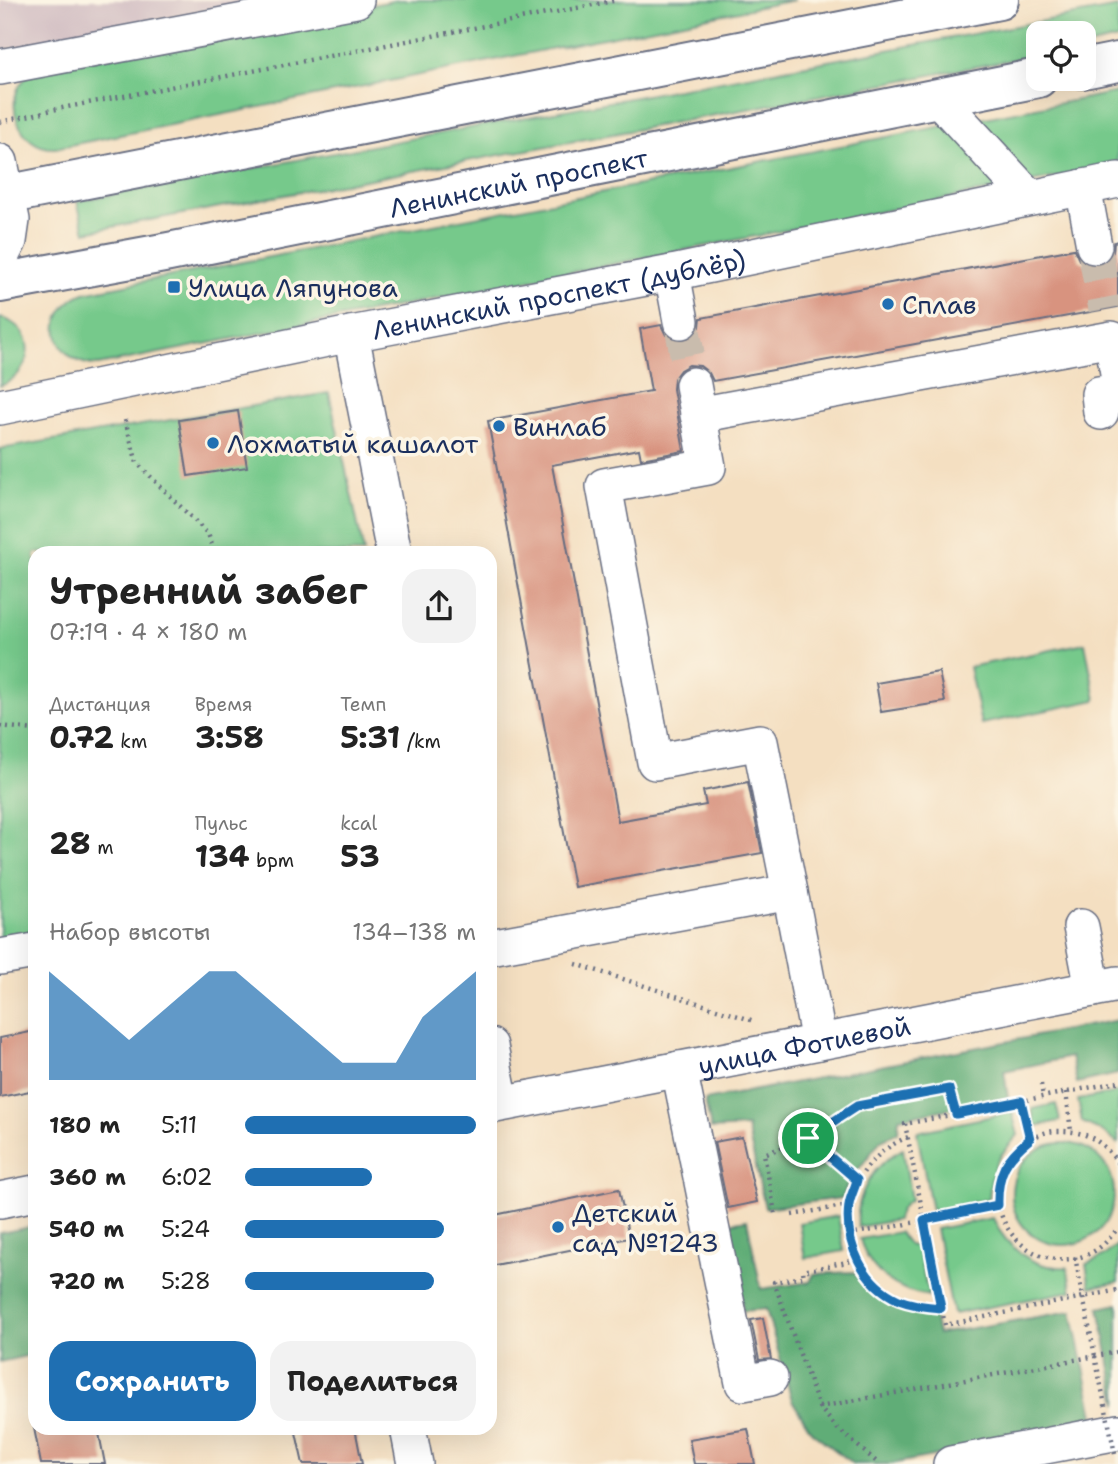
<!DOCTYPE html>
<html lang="ru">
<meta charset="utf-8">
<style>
:root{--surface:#fff;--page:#f2f2f2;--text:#222;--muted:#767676;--accent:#1f6fb2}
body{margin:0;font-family:"Shantell Sans",sans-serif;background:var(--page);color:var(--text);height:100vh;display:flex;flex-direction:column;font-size:26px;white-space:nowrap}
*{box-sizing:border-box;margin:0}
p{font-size:23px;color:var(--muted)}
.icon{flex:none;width:38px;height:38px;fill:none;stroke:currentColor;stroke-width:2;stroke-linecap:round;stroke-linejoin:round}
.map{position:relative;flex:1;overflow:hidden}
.panel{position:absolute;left:28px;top:546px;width:469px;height:889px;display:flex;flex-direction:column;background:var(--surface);border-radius:21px;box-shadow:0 7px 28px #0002}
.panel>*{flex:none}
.controls{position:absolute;left:1026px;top:21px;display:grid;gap:14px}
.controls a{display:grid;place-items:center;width:70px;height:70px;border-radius:14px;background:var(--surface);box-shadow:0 7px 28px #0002;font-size:35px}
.pin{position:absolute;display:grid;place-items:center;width:60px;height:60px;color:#fff;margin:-30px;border:4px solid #fff;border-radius:50%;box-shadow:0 2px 7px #0007}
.round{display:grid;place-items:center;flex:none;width:74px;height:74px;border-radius:21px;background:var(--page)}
.headline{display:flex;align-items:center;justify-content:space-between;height:119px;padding:0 21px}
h1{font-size:38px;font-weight:700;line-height:52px}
.metrics{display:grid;grid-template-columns:repeat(3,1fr);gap:10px;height:119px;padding:7px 21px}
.metrics div{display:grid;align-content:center}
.metrics b{font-size:30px;font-weight:700}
.metrics small{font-size:19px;font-weight:400}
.metrics p{font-size:19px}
.chart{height:196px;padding:14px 21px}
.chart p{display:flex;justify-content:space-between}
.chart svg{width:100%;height:126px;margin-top:7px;fill:var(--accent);opacity:.7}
.button{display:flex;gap:14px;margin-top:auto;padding:14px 21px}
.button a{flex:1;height:80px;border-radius:21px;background:var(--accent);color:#fff;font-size:28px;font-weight:700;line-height:80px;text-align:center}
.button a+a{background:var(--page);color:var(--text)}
ul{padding:0 21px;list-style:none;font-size:23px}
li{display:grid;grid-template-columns:112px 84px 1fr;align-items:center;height:52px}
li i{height:18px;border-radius:9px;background:var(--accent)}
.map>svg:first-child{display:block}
</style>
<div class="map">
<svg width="1118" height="1464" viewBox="0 0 1118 1464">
<rect width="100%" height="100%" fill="#fcf5e5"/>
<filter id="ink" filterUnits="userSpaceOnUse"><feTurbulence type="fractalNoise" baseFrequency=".0143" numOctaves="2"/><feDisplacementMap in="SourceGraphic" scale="14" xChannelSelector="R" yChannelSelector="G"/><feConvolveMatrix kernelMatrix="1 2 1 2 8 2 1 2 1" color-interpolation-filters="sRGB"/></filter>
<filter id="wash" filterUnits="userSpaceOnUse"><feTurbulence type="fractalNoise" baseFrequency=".00686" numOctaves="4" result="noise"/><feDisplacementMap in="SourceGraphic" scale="28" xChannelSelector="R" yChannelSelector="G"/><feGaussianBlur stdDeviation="1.57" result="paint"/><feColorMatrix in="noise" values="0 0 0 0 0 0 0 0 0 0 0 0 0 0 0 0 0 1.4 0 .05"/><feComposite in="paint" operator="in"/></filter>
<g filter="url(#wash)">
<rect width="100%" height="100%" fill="#f4dfc1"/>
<!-- industrial -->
<polygon fill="#d2bec3" points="0,0 257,0 0,50"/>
<!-- green -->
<g fill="#76c98b" stroke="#487c74" stroke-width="2">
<path d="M 398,0 L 794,0 L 55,148 C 19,150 0,98 28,76 C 31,73 35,72 38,70 Z"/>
<polygon points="1118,7 1118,39 1083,47 1083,33 1038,33 1038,55 85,232 77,201"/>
<path d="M 1118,92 L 1118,165 L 98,365 C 51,364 41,311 84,293 Z"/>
<path d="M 0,318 C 4,319 8,320 11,322 C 39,339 29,376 0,386 Z"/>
<polygon points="329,393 364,553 35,553 35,931 0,938 0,449"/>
<polygon points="1085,643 1096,700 981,724 969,667"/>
<polygon points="1118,1092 1118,1144 1102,1131 1082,1122 1078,1100"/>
<polygon points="1056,1104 1060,1121 1035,1126 1032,1109"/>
<path d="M 1012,1112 L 1018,1135 C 995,1160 992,1166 989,1199 L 932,1211 L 917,1132 Z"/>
<circle cx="1063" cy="1194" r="51"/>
<path d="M 903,1149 L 911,1200 C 902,1206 899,1210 897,1220 L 858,1227 C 855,1193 874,1164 903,1149 Z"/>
<polygon points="838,1216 844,1251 805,1258 799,1223"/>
<path d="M 993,1218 C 1006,1248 1034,1270 1067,1267 L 1072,1291 L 953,1314 L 936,1229 Z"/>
<path d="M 899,1232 L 909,1245 L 917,1247 L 929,1296 C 896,1291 869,1272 860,1239 Z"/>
<polygon points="1118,1244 1118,1282 1090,1287 1086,1264 1104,1256"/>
</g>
<!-- forest -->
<g fill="#60ad77" stroke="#3e6e6a" stroke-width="2">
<polygon points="1118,1020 1118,1074 1077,1083 1071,1057 1004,1071 1008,1098 899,1118 898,1132 881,1140 849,1182 842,1198 765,1208 747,1127 711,1129 705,1100"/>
<polygon points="747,1220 761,1289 810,1282 814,1274 853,1272 870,1290 901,1309 934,1316 938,1334 1072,1311 1096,1425 891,1464 853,1464 811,1431 792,1400 766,1309 743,1311 729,1223"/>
<polygon points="35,1226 35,1354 0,1362 0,1233"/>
<polygon points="1118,1304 1118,1404 1099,1308"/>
</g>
<g id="blocks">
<!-- building -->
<g fill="#d8937f">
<polygon points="1118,241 1118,307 713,381 709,373 700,366 689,365 680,370 674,378 673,389 684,451 641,459 639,449 552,465 618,821 706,805 703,791 748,782 762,853 574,887 488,421 651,391 640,329 661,325 666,335 675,340 684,341 695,336 700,327 701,318 1074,249 1079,260 1088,265 1097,266 1108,261 1113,252 1114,242"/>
<polygon points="238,411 247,467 188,476 179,420"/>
<polygon points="939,672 945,702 881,712 876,683"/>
<polygon points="35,1031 35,1090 0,1097 0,1038"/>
<polygon points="742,1137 757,1202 728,1208 714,1142"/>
<polygon points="619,1189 629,1238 490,1266 490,1216"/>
<polygon points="763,1318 771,1359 759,1360 751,1320"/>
<polygon points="34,1428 98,1428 105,1464 41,1464"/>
<polygon points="295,1428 355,1428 362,1464 303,1464"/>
<polygon points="748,1429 755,1464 694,1464 689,1439"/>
</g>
</g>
</g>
<g filter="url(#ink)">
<use href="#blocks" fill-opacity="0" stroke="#676d81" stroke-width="2"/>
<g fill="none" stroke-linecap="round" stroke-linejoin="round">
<!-- minor-tunnel -->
<g stroke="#c9bcad" stroke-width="35" stroke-dasharray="35 18" stroke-linecap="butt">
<polyline points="1094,246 1106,309"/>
<polyline points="681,321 693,385"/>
</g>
<defs>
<g id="minor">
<polyline points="0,67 356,0"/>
<polyline points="938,98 1030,198"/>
<polyline points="0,162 12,220 9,241 0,259"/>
<polyline points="1083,187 1094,246"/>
<polyline points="672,273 681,321"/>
<polyline points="351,334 394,553"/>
<path id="s1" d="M 0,407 L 351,334 L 672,273 L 1118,180"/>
<polyline points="1101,412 1099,394 1118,392"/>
<polyline points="698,415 1112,339 1118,373"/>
<polyline points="790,892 819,1042"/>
<polyline points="1081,927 1093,989"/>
<polyline points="490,947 790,892 760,742 655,762 604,486 708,467 693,385"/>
<polyline points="0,957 35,951"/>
<polyline points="490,1046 501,1103"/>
<polyline points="679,1069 743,1383 770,1378"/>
<path id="s2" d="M 490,1106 L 1118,984"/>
<polyline points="0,1200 35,1193"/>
<polyline points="408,1428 415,1464"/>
<polyline points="951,1464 1118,1432"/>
</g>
<g id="major">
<polyline points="1083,69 1118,62"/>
<polyline points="0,196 999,0"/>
<path id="s3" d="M 0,283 L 169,252 L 1038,78"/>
</g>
</defs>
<!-- minor casing -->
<use href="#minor" stroke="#676d81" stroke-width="38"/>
<!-- major casing -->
<use href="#major" stroke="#676d81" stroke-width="42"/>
<!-- path -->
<g stroke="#676d81" stroke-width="4.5" stroke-dasharray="2 5" stroke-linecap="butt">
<polyline points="0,122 52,110 618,0"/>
<polyline points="125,420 137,463 208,534 215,553"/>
<polyline points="0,726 35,730"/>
<polyline points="576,964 754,1021"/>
<polyline points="1118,1082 905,1124 945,1325 1118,1290"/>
<polyline points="1041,1084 1043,1097"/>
<polyline points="1066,1092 1071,1131"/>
<polyline points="1021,1101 1030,1139"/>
<path d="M 908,1137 C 853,1159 829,1223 866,1271 C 874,1283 885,1294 898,1299 C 912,1305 927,1307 941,1308"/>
<polyline points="808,1138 857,1180"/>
<path d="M 1118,1163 C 1101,1139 1084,1130 1055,1131 C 1040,1132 1028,1140 1017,1149 C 1008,1157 1002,1169 1000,1181 C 986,1240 1058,1284 1104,1244 C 1109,1239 1114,1233 1118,1228"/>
<polyline points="775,1213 764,1154 808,1138 857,1106 949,1089 955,1114"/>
<polyline points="792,1215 849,1205"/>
<polyline points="849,1234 897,1226 998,1205"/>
<polyline points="1075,1257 1095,1356"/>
<polyline points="857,1260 803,1271 804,1277 774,1282 819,1407 837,1428 879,1464"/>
<polyline points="819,1407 1118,1352"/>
</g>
<!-- minor -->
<use href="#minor" stroke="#fff" stroke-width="35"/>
<!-- major -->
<use href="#major" stroke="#fff" stroke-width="38"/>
<!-- path-bridge -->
<polyline stroke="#676d81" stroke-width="4.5" stroke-dasharray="2 5" stroke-linecap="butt" points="1095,1356 1115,1454"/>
</g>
</g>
<g fill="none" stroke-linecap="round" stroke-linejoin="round" filter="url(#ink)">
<defs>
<path id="route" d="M 949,1089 L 956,1114 L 1021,1101 L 1030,1139 C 1006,1158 997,1173 998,1205 L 924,1220 L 941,1308 C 927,1307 912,1305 899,1300 C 863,1284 844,1243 849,1205 C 850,1197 855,1188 857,1180 L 808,1138 L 857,1106 Z"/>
</defs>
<!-- route casing -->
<use href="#route" stroke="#fff" stroke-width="14"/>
<!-- route -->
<use href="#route" stroke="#1f6fb2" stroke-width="9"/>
</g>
<!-- markers -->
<g fill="#1f6fb2" stroke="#fcf5e5" stroke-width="2.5">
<rect x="167" y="280" width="14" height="14" rx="3.5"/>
<circle cx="888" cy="304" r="7"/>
<circle cx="499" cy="426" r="7"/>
<circle cx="213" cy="443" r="7"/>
<circle cx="558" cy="1227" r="7"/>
</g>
<g text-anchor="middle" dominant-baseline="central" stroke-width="7" stroke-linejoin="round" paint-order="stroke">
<!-- street labels -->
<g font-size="26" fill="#1b2f5e" stroke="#fcf5e5">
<text stroke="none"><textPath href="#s3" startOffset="528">Ленинский проспект</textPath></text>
<text stroke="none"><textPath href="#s1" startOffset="570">Ленинский проспект (дублёр)</textPath></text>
<text stroke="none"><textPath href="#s2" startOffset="320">улица Фотиевой</textPath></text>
</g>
<!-- poi labels -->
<g font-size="26" fill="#1b2f5e" stroke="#fcf5e5" text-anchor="start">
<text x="188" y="287">Улица Ляпунова</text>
<text x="902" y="304">Сплав</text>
<text x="513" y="426">Винлаб</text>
<text x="227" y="443">Лохматый кашалот</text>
<text x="572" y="1212">Детский<tspan x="572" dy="30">сад №1243</tspan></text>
</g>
</g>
</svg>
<div class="controls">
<a><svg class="icon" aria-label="locate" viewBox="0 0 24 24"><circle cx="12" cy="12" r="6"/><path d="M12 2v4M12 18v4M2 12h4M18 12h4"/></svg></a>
</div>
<div class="pin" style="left:808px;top:1138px;background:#1e9e55"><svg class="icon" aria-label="arrive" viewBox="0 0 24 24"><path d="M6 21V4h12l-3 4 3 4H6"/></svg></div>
<section class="panel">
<div class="headline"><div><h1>Утренний забег</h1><p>07:19 · 4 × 180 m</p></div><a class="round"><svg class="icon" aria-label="share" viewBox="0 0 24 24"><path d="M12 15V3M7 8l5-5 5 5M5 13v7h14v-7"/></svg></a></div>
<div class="metrics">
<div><p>Дистанция</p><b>0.72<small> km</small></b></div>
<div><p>Время</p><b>3:58</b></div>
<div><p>Темп</p><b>5:31<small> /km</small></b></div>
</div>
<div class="metrics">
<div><b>28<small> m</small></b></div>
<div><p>Пульс</p><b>134<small> bpm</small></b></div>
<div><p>kcal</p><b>53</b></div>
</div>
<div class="chart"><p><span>Набор высоты</span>134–138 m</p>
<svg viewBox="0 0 160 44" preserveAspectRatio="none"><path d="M0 44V6L10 14L20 22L30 30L40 22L50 14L60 6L70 6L80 14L90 22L100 30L110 38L120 38L130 38L140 22L150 14L160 6V44z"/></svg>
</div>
<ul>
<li><b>180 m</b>5:11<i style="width:100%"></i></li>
<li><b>360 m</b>6:02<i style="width:55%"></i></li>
<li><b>540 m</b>5:24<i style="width:86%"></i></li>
<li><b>720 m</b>5:28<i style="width:82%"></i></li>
</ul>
<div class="button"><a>Сохранить</a><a>Поделиться</a></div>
</section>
</div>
